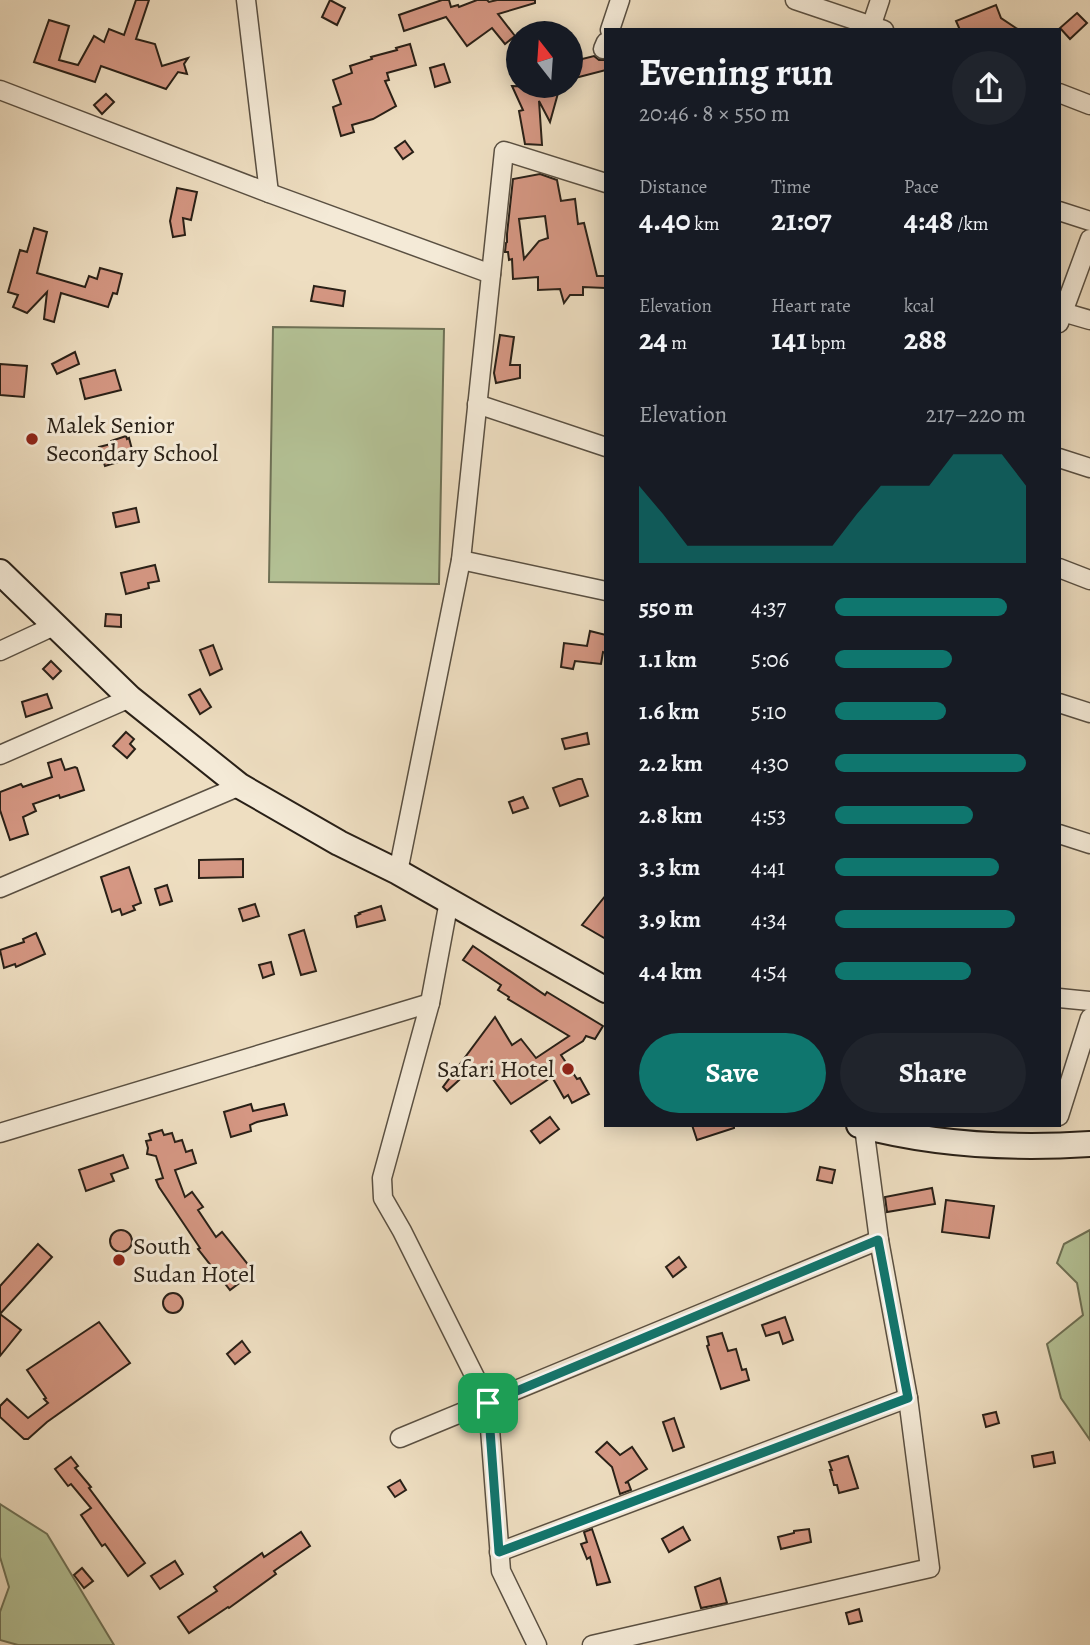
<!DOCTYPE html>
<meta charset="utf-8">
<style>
:root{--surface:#171b24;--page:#20242c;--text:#f1f3f6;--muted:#9ea1a6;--accent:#0f766e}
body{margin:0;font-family:Alegreya,serif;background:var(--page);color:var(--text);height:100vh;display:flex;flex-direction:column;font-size:26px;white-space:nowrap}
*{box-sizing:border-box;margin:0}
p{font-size:23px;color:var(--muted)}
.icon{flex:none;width:38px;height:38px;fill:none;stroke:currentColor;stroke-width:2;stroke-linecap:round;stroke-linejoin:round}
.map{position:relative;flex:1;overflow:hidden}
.details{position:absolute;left:604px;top:28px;width:457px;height:1099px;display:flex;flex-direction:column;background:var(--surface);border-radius:0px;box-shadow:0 4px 18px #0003}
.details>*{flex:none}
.needle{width:46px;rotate:343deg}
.buttons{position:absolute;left:506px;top:21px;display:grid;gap:14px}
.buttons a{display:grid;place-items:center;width:77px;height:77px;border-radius:50%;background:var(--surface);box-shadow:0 4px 18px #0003;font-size:35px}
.pin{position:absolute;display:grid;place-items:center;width:60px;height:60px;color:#fff;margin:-30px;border-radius:14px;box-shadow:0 4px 10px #0006}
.round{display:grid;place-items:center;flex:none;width:74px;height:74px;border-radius:37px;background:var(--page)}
.overview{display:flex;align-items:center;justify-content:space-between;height:119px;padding:0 35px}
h1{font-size:38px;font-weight:600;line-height:52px}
.metrics{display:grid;grid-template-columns:repeat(3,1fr);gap:10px;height:119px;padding:7px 35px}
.metrics div{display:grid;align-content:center}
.metrics b{font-size:30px;font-weight:600}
.metrics small{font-size:19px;font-weight:400}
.metrics p{font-size:19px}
.chart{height:196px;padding:14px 35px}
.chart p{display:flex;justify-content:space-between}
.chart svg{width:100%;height:126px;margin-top:7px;fill:var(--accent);opacity:.7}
.action{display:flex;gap:14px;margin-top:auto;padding:14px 35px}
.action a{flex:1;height:80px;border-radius:42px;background:var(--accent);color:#fff;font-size:28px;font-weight:600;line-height:80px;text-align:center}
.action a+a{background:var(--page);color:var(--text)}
ul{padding:0 35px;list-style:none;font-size:23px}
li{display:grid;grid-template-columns:112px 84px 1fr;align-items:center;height:52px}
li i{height:18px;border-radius:9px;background:var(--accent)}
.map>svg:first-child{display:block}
</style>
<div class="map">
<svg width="1090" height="1645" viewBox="0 0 1090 1645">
<rect width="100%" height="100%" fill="#eedec1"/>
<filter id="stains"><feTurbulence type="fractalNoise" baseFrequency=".00286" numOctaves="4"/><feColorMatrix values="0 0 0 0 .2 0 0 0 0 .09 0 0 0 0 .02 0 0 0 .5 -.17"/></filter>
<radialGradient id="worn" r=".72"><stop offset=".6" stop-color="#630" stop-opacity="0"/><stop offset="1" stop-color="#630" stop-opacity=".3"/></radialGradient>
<!-- green -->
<g fill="#b4c296" stroke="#6e7156" stroke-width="2">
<polygon points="273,327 444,329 439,584 269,582"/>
<polygon points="1090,1230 1090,1440 1061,1398 1047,1344 1083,1315 1077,1283 1057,1263 1064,1244"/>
<polygon points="0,1504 47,1534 114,1645 18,1645 0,1640 0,1612 9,1587 0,1557"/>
</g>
<!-- building -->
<g fill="#d59783" stroke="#292017" stroke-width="2" fill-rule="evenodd">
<polygon points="136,0 149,0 136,39 155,44 162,66 188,58 184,64 187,74 178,72 166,89 101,66 95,82 34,62 49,20 69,26 59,60 78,65 94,36 104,42 109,29 124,35"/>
<polygon points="330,0 345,8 337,25 322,17"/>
<polygon points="442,0 449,0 451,7 458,5 459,7 477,0 487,0 489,2 497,0 535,0 535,3 498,14 515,36 505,44 492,28 467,46 446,17 404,31 399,15"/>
<polygon points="996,5 1001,18 1019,30 960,30 956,21"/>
<polygon points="1077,13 1087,23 1070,39 1060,28"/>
<polygon points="410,44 416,65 387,73 389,80 385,81 396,106 373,119 352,125 354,132 341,136 333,107 341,104 333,80 352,73 350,66 372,59 371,57 397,50 396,48"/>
<polygon points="594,56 599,60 606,60 606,70 575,78 570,62"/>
<polygon points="444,64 450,82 435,87 430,68"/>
<polygon points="512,86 539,87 560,86 550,122 539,101 542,145 525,144 519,111 523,110"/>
<polygon points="106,94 114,102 102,114 94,105"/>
<polygon points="405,141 413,152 403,159 395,148"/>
<path d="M 540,174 L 557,180 L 561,201 L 575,199 L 578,224 L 584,223 L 597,276 L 606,276 L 605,288 L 583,287 L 583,295 L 570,295 L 564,303 L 560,289 L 538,290 L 538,277 L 513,279 L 512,259 L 509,260 L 508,252 L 505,252 L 506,243 L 507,242 L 507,234 L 513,179 ZM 545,216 L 548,238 L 539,241 L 524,259 L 519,219 Z"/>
<polygon points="177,188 197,192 191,220 183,218 185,235 173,237 170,221"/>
<polygon points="34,228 47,232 37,273 85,287 89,276 97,279 100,268 122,274 117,294 113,293 108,307 61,293 54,322 44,319 47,292 27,313 13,307 18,295 8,292 20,250 27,252"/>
<polygon points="314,286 345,291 343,306 311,301"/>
<polygon points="500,335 514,337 510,365 520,365 520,378 496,383 494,373"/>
<polygon points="75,352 79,364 57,374 52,364"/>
<polygon points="0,364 27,366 24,397 0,395"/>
<polygon points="115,370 121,390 85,399 80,379"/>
<polygon points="126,436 127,439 129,438 134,457 105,466 99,447 111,444 111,441"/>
<polygon points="136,508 139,522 116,527 113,513"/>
<polygon points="155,565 159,581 148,583 149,588 126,594 121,573"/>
<polygon points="106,614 121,615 121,627 105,626"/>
<polygon points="590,631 606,635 606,653 603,652 601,664 575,661 573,669 561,667 564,643 587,646"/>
<polygon points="213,645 222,669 210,675 200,650"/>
<polygon points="51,661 61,671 53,679 43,669"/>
<polygon points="200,689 211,707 200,714 189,695"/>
<polygon points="47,694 52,708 26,717 22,702"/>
<polygon points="126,732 134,739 130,744 135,749 127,758 113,746"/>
<polygon points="587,733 589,744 565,749 562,739"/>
<polygon points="61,759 65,770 75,767 77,768 84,790 60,798 59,795 33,804 36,811 23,817 28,834 10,840 0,810 0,792 21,784 23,787 52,777 48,763"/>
<polygon points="578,779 582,779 588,796 560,806 553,788"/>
<polygon points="523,797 528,808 513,813 509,802"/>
<polygon points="243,859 243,877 199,878 199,860"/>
<polygon points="129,867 141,903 133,906 135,910 122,915 120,909 112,912 101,877"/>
<polygon points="167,885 172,901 160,905 155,889"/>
<polygon points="606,895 606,939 582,925"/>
<polygon points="255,904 259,916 243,921 239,909"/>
<polygon points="381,906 385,920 357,927 355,916 360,914 359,913"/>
<polygon points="304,930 316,971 301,975 289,935"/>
<polygon points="36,933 45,954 16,967 15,964 4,968 0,950 24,942 23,939"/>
<polygon points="473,946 545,995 547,992 603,1026 595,1039 586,1036 583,1041 561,1055 577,1079 580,1078 589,1094 572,1103 568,1095 564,1098 552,1077 511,1104 484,1067 473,1075 470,1070 447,1091 443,1087 495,1017 512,1045 521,1039 536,1058 569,1036 508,999 509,997 498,990 501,985 463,960"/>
<polygon points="271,962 274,974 263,978 259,965"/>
<polygon points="251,1104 253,1111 284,1104 287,1115 257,1122 250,1125 251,1131 231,1137 224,1112"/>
<polygon points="550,1117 559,1129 540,1143 531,1131"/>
<polygon points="692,1125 734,1125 734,1128 697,1140"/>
<polygon points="162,1130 164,1135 172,1133 175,1142 182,1140 186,1152 192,1150 196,1163 175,1170 185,1197 192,1192 203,1207 198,1210 216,1237 222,1232 254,1272 230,1290 198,1249 200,1248 159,1187 156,1180 163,1178 156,1156 147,1154 148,1148 146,1141 151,1140 149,1134"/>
<polygon points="123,1155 128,1168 111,1174 114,1181 86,1191 79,1170"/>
<polygon points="820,1167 835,1170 832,1183 817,1180"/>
<polygon points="932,1188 935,1204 887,1212 885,1197"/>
<polygon points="946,1200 994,1206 989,1238 942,1232"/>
<circle cx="121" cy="1241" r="11"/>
<polygon points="38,1244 52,1257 0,1314 21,1330 0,1356 0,1286"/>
<polygon points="679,1257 686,1267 673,1277 666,1267"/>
<circle cx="173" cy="1303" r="10"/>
<polygon points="785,1317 793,1340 783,1344 779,1332 766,1336 762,1325"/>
<polygon points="99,1322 130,1363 47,1422 28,1439 24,1439 0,1417 0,1406 7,1399 28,1418 48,1403 44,1399 46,1398 27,1370"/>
<polygon points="722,1333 728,1351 736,1349 742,1370 746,1369 749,1380 721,1389 707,1346 709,1345 707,1337"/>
<polygon points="242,1341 250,1352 235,1364 227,1354"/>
<polygon points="996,1412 999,1423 986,1427 983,1415"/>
<polygon points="674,1418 684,1447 673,1451 663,1422"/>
<polygon points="607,1442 620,1455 632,1447 647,1469 625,1483 628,1482 631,1490 620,1494 612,1467 596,1452"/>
<polygon points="1053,1452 1055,1463 1034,1467 1032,1456"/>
<polygon points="848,1456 858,1488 839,1493 837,1485 834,1485 830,1470 832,1470 829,1462"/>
<polygon points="71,1457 78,1466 75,1468 91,1487 89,1488 145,1563 128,1576 105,1544 102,1546 81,1515 91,1508 71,1484 68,1486 55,1469"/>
<polygon points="400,1480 406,1490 395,1497 388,1487"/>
<polygon points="683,1527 690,1540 669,1552 662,1539"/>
<polygon points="592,1529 610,1582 597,1585 590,1557 587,1559 581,1544 587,1542 584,1532"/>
<polygon points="809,1529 811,1542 781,1549 778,1537 794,1533 794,1531"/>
<polygon points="301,1532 310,1546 274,1571 276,1574 229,1608 228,1607 189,1633 178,1617 217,1591 214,1587 262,1553 264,1557"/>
<polygon points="175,1561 183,1574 160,1589 151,1576"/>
<polygon points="82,1568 93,1581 84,1588 74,1575"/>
<polygon points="720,1578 727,1603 701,1608 695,1587"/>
<polygon points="859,1609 862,1621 849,1624 846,1613"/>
</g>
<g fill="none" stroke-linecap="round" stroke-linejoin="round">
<defs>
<g id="street">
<polyline points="246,0 269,193"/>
<polyline points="795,0 884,30"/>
<polyline points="610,30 620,0"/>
<polyline points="870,30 880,0"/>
<polyline points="603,49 606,42"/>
<polyline points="0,90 269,193 491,274"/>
<polyline points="1059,93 1090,105"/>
<polyline points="606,183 504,151 461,560 606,591"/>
<polyline points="1059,211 1090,221"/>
<polyline points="1059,311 1090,320"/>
<polyline points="1059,323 1090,239"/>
<polyline points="477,404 606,447"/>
<polyline points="1059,458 1090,468"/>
<polyline points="1059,568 1090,580"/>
<polyline points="0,651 56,625"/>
<polyline points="1059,703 1090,713"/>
<polyline points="0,755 130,698"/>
<polyline points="1059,834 1090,844"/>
<polyline points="398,872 461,560"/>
<polyline points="0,888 240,786"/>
<polyline points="449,901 430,1003 382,1178 383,1198 402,1231 488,1403 501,1571 537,1645"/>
<polyline points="1059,998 1090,1001"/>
<polyline points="1059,1116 1090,1018"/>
<polyline points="0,1133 430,1003"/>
<polyline points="400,1438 879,1240"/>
<polyline points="499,1552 908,1398"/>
<polyline points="592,1645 930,1568 908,1398 879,1240 864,1127"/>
</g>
<g id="secondary">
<polyline points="0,572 130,698 240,786 339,843 398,872 606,990"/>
<path d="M 859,1125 C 934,1145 1013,1149 1090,1144"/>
</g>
</defs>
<!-- street casing -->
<use href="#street" stroke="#5a5042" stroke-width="21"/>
<!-- secondary casing -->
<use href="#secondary" stroke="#292017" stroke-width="28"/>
<!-- street -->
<use href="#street" stroke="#f4ead7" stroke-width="18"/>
<!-- secondary -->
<use href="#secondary" stroke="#f4ead7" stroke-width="24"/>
</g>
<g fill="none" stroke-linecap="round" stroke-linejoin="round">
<defs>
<polygon id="route" points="878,1240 908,1398 499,1552 488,1403"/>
</defs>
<!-- route casing -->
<use href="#route" stroke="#fff" stroke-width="14"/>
<!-- route -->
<use href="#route" stroke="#0f766e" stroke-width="9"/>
</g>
<!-- markers -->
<g fill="#8f2418" stroke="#f4ead7" stroke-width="2.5">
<circle cx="32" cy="439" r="7"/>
<circle cx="568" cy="1069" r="7"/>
<circle cx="119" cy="1260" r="7"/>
</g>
<g text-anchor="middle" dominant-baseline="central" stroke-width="6" stroke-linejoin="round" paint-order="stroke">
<!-- poi labels -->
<g font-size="24" fill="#292017" stroke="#f4ead7" text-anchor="start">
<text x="46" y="425">Malek Senior<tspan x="46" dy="28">Secondary School</tspan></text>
<text x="554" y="1069" text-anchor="end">Safari Hotel</text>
<text x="133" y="1246">South<tspan x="133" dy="28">Sudan Hotel</tspan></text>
</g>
</g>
<rect width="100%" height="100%" filter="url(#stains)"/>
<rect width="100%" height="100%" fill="url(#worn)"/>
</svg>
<div class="buttons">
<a><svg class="needle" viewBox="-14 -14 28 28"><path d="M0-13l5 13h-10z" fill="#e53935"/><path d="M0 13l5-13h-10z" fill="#9ea1a6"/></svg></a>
</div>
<div class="pin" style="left:488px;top:1403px;background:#1e9e55"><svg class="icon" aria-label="arrive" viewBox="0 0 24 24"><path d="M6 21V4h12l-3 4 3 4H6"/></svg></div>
<section class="details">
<div class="overview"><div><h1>Evening run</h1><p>20:46 · 8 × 550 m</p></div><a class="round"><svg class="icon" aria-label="share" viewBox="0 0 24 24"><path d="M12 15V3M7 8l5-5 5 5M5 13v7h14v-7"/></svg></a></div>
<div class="metrics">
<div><p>Distance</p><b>4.40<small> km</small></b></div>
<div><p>Time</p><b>21:07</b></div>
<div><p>Pace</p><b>4:48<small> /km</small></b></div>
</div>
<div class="metrics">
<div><p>Elevation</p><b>24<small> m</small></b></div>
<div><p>Heart rate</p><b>141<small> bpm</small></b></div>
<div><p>kcal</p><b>288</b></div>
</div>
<div class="chart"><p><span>Elevation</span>217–220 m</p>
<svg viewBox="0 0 160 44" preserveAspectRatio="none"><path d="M0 44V17L10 27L20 38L30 38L40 38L50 38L60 38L70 38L80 38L90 27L100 17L110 17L120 17L130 6L140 6L150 6L160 17V44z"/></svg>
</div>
<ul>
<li><b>550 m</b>4:37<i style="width:90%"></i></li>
<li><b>1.1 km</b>5:06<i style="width:61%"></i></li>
<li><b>1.6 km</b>5:10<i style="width:58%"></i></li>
<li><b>2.2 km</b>4:30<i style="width:100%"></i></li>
<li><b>2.8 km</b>4:53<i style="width:72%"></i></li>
<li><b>3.3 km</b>4:41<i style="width:86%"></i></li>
<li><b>3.9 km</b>4:34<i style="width:94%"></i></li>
<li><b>4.4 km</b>4:54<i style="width:71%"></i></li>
</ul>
<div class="action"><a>Save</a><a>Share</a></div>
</section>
</div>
